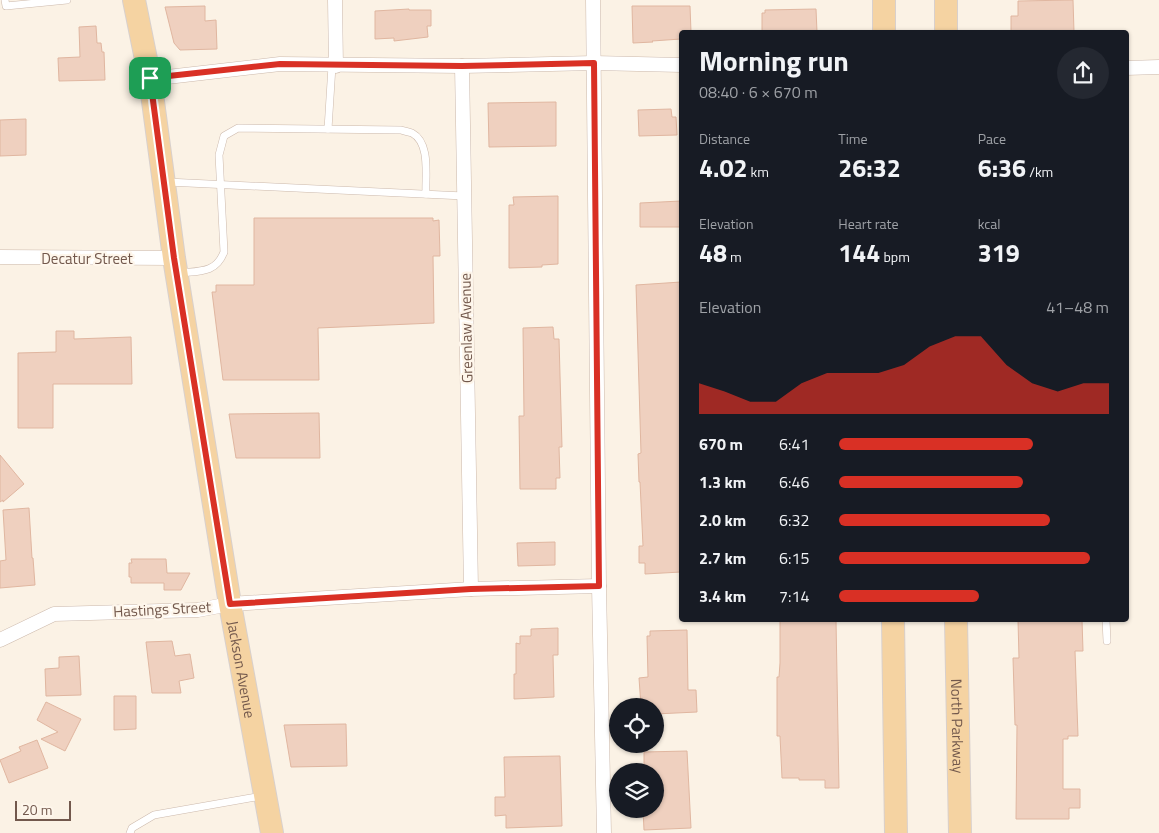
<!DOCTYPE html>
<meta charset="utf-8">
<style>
:root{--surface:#171b24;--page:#242831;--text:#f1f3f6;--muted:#9ea1a6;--accent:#d93025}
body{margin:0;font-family:"Titillium Web",sans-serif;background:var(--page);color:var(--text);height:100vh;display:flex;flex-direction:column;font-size:19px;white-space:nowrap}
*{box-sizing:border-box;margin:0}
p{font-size:16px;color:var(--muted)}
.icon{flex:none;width:28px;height:28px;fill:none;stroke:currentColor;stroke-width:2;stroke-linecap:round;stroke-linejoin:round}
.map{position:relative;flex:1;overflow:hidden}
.sheet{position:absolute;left:679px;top:30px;width:450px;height:592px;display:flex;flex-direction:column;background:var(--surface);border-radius:5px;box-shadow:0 1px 4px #0004}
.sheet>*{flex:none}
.controls{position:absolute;left:609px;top:698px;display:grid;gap:10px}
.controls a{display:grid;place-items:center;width:55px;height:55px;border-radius:50%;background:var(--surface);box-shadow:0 1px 4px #0004;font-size:25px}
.scale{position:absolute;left:15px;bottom:12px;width:56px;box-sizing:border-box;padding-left:5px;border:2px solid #72584c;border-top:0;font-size:14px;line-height:18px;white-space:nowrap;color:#72584c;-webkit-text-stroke:4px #fef6eb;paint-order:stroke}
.pin{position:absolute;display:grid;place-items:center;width:42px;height:42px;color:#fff;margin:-21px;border-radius:10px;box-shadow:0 2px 8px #0006}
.round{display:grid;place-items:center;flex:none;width:52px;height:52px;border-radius:26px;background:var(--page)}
.headline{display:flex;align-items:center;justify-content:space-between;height:85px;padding:0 20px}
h1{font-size:28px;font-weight:700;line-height:38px}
.figures{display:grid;grid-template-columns:repeat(3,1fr);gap:8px;height:85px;padding:5px 20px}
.figures div{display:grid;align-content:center}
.figures b{font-size:25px;font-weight:700}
.figures small{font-size:14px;font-weight:400}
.figures p{font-size:14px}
.chart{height:140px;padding:10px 20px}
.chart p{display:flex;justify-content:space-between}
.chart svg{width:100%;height:90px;margin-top:5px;fill:var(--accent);opacity:.7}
ul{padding:0 20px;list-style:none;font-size:16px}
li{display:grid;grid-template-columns:80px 60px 1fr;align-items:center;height:38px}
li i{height:12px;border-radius:6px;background:var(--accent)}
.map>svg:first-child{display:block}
</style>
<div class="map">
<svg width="1159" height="833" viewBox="0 0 1159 833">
<rect width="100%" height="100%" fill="#fbf2e5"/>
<!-- building -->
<g fill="#efd0bf" stroke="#e0b6a0">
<polygon points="1073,0 1074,32 1011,32 1011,16 1018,16 1018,1"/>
<polygon points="205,6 205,21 216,20 217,49 180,50 174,43 165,7"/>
<polygon points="632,6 690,6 691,32 681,32 681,39 652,41 653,42 633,43"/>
<polygon points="409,9 409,10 431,10 431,26 427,26 428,37 394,41 394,38 375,39 375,11"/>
<polygon points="816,9 817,32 762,32 762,13 765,13 765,10"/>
<polygon points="96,26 97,43 101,43 102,52 104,52 105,80 59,81 58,58 80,57 79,27"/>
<polygon points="556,102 556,146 489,147 488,103"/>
<polygon points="671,109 672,117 676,117 677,135 639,136 638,110"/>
<polygon points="26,119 26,155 0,156 0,120"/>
<polygon points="558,196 558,264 542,265 542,267 509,268 509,205 514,205 513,197"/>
<polygon points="681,201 681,227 640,227 640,203"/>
<polygon points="254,218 433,218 433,221 439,220 440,256 433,256 434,323 318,328 319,380 223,380 212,292 216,292 216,285 254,285"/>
<polygon points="681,282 681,572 645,574 645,563 639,563 639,546 643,546 640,482 639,482 638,454 641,453 636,285"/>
<polygon points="553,327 554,339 559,339 562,447 559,447 560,478 556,478 556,489 520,489 519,416 524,416 523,328"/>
<polygon points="56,331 74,331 74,339 131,337 132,384 53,384 53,428 18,428 18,353 56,352"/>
<polygon points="319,413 320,458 236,458 229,414"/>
<polygon points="0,455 24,484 3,502 3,500 0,502"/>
<polygon points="29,508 32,558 33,558 35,585 0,588 0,561 6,560 3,510"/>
<polygon points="555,542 555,565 518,566 517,543"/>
<polygon points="131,559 166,559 167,573 190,573 181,590 164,590 164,583 131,583 131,577 129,577 129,563 132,563"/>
<polygon points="780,620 836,620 839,788 825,788 825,780 799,780 799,778 782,778 780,736 777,736 777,677 779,677 780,663"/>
<polygon points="1018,620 1082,620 1083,651 1075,651 1078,736 1068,736 1068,739 1063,739 1063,789 1080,789 1080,808 1069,808 1069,819 1016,819 1017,725 1015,725 1013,658 1019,658"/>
<polygon points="558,628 558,655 553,655 554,697 514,699 514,674 516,674 516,643 520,644 520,636 531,636 531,629"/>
<polygon points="687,630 688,690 696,690 697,712 655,714 655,706 641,706 639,678 648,677 647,636 650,636 650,631"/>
<polygon points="172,641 175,656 190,654 194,678 179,681 181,693 152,693 146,642"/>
<polygon points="79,656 81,695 46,696 45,669 59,668 59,657"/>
<polygon points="114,696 136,696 136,729 114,730"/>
<polygon points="46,702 81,719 65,751 41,739 58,732 37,720"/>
<polygon points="346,724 347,766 291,767 284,725"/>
<polygon points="37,740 48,768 9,783 0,760 21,751 19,747"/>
<polygon points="687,751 691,828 644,830 643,809 655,809 655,771 644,771 644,752"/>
<polygon points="560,756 562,826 506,828 506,815 495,816 495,797 505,797 504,757"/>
</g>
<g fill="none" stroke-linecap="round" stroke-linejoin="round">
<defs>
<g id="lane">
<polyline points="5,0 6,6 67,0"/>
<polyline points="328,129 332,66"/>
<polyline points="167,182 464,196"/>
<path d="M 180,273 C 200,271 216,273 224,252 L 219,155 L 224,136 L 238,128 L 401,130 C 404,131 409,132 412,133 C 431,143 425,177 426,194"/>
<polyline points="1106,620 1107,641"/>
<polyline points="130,833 132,828 154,815 262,796"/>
</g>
<g id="street">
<polyline points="335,0 336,66"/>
<polyline points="593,0 599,586 604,833"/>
<polyline points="462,66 471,589"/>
<polyline points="1126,68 1159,67"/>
<polyline points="150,79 280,64 462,66 594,63 681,65"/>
<polyline points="0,257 174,258"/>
<polyline points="0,640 54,614 198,610 230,604 471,589 599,586"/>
</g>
<g id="primary">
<path id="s1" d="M 134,0 L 150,79 L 174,258 L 230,604 L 272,833"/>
<polyline points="884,0 884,32"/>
<polyline points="946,0 946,32"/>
<polyline points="893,620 896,833"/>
<path id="s2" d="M 956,620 L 960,833"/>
</g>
</defs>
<!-- lane casing -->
<use href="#lane" stroke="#ccb9ac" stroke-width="8"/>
<!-- street casing -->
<use href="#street" stroke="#ccb9ac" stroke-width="15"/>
<!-- primary casing -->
<use href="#primary" stroke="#d8d0cd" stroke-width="24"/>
<!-- lane -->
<use href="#lane" stroke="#fff" stroke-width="7"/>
<!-- street -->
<use href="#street" stroke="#fff" stroke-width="14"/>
<!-- primary -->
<use href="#primary" stroke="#f5d3a2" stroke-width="22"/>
</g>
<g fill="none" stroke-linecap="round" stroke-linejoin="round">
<defs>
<polygon id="route" points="594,63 599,586 471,589 230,604 174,258 150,78 280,64 462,66"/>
</defs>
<!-- route casing -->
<use href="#route" stroke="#fff" stroke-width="10"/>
<!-- route -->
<use href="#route" stroke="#d93025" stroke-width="6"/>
</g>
<g text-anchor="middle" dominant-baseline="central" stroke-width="4.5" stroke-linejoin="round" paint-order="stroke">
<!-- street labels -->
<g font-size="15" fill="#72584c" stroke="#fef6eb">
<text x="87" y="258">Decatur Street</text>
<text transform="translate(466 328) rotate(-91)">Greenlaw Avenue</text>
<text transform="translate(162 609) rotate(-3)">Hastings Street</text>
<text stroke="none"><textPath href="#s1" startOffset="678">Jackson Avenue</textPath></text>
<text stroke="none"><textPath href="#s2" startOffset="106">North Parkway</textPath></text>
</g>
</g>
</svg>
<div class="controls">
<a><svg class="icon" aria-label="locate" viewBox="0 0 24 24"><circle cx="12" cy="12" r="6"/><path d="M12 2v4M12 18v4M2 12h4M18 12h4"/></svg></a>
<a><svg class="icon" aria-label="layers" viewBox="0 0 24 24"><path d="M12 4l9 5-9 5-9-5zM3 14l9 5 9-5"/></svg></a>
</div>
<div class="scale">20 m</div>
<div class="pin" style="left:150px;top:78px;background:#1e9e55"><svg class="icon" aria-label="arrive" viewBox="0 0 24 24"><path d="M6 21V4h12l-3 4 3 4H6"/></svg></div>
<section class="sheet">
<div class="headline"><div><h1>Morning run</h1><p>08:40 · 6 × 670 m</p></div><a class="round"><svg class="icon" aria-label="share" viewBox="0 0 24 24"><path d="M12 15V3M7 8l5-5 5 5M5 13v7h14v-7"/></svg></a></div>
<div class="figures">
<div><p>Distance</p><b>4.02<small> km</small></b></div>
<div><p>Time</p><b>26:32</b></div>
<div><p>Pace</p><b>6:36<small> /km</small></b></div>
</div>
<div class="figures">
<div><p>Elevation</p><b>48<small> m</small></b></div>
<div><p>Heart rate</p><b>144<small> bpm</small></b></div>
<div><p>kcal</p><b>319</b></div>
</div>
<div class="chart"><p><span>Elevation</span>41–48 m</p>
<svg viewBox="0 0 160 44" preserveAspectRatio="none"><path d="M0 44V29L10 33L20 38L30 38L40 29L50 24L60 24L70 24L80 20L90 11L100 6L110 6L120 20L130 29L140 33L150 29L160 29V44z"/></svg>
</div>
<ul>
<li><b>670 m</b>6:41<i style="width:72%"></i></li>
<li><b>1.3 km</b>6:46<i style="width:68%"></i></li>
<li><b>2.0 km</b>6:32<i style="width:78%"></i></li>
<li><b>2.7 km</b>6:15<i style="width:93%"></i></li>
<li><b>3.4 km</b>7:14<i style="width:52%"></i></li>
</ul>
</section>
</div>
